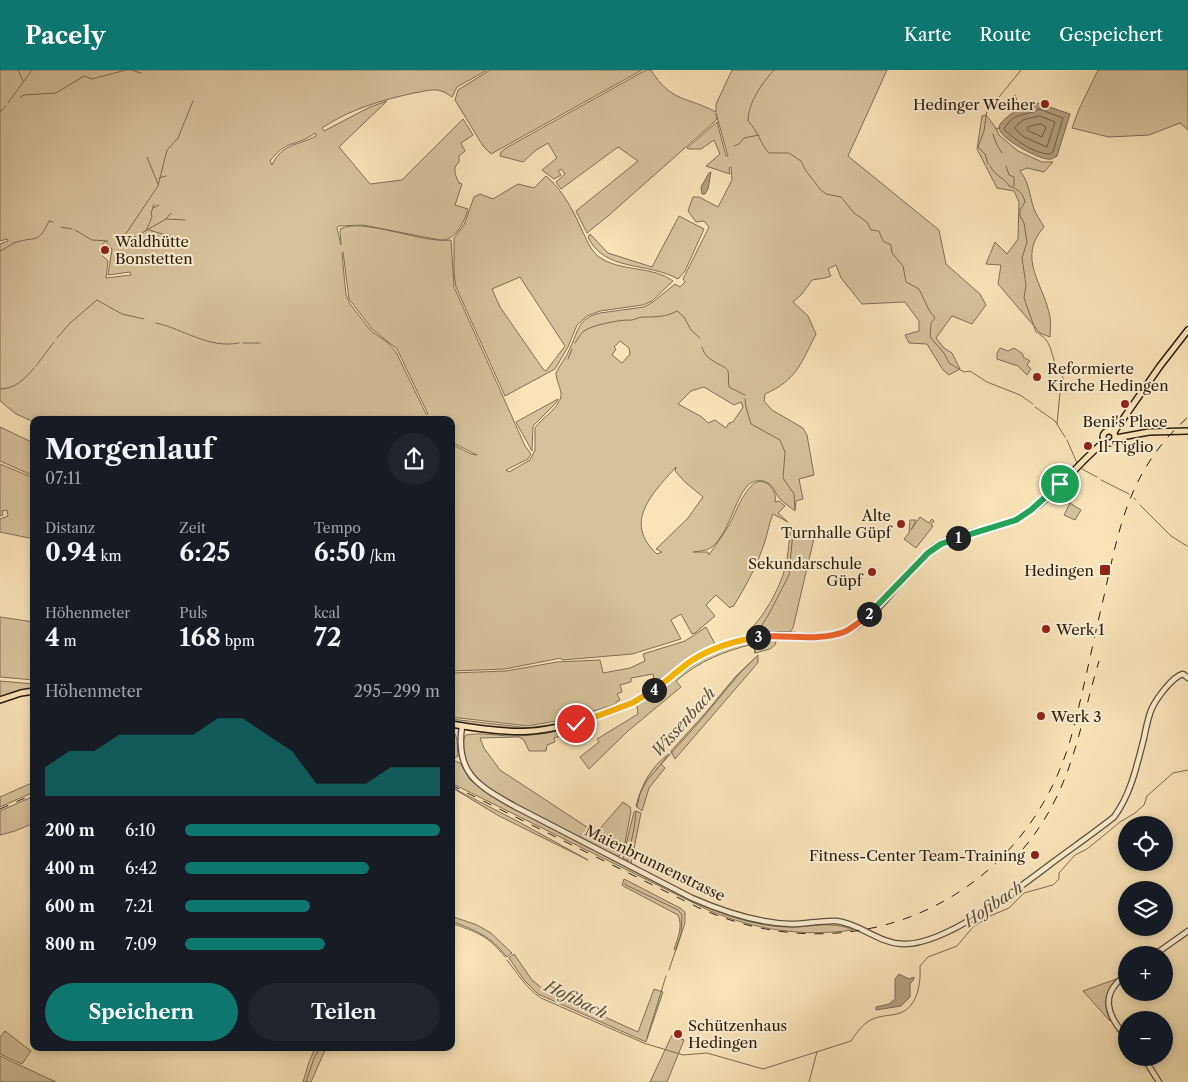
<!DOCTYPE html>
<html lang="de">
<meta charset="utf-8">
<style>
:root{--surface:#171b24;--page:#20242c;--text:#f1f3f6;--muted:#9ea1a6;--accent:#0f766e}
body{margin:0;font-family:"Libre Caslon Text",serif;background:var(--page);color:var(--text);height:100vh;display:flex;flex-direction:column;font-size:19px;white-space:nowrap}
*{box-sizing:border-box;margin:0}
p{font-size:16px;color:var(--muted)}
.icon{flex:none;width:28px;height:28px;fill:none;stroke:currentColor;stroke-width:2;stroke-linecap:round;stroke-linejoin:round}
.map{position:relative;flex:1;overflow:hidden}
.drawer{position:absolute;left:30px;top:346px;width:425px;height:635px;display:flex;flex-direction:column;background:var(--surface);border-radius:10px;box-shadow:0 2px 8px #0003}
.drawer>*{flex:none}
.buttons{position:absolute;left:1118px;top:746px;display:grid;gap:10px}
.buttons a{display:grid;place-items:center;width:55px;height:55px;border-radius:50%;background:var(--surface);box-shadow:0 2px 8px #0003;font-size:25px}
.pin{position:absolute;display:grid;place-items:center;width:42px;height:42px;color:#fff;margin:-21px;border:2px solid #fff;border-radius:50%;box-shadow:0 1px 5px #0007}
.km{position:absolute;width:25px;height:25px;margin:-12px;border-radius:50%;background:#222;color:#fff;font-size:14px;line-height:25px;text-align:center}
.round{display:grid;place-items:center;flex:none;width:52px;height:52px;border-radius:26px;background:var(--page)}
.head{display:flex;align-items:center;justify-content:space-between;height:85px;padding:0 15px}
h1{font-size:28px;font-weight:700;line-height:38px}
.metrics{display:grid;grid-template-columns:repeat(3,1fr);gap:8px;height:85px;padding:5px 15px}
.metrics div{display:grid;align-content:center}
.metrics b{font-size:25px;font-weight:700}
.metrics small{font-size:14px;font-weight:400}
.metrics p{font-size:14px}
.chart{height:140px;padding:10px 15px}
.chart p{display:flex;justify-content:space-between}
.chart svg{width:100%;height:90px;margin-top:5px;fill:var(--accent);opacity:.7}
.action{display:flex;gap:10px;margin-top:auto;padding:10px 15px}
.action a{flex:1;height:58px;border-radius:30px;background:var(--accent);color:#fff;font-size:20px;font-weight:700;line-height:58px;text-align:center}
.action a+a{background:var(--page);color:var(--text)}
ul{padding:0 15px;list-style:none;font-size:16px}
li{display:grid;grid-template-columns:80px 60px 1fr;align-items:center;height:38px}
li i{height:12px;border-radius:6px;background:var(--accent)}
header{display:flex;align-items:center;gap:30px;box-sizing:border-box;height:70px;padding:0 25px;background:var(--accent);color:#fff}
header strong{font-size:24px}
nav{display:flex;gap:28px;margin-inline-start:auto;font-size:18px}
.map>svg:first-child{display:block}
</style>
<header>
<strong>Pacely</strong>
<nav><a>Karte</a><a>Route</a><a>Gespeichert</a></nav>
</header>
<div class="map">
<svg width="1188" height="1012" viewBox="0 0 1188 1012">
<rect width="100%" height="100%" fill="#f8e4b7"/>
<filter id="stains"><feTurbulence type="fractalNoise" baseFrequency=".004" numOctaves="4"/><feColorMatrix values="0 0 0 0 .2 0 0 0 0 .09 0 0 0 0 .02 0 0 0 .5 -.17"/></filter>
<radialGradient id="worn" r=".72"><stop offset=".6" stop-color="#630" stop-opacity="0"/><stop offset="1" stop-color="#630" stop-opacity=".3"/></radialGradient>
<!-- green -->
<g fill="#d5c29a" stroke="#807054" fill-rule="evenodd">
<path d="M 0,0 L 487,0 L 457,17 L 452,27 C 449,25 445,22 441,21 C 433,18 422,22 414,23 C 382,30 350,39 322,58 L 324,61 L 370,37 L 387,31 L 339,77 L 370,114 L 402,110 L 463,49 L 473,65 L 461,73 L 465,81 L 459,86 L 459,92 L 455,97 L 455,104 L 459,113 L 462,114 L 455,135 L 468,139 C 464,152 456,171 440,170 L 363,155 L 338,156 L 337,158 L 341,175 L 340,159 C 363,147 422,174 451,170 L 454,217 L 525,376 L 531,384 L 528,389 L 506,400 L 509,402 L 530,390 L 535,380 L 535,358 C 542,347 562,337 561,323 C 560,316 556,310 556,303 C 560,294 567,287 570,278 C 579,260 577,249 600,243 L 644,237 L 653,232 L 675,214 L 680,217 L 685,212 L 683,209 L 709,157 L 704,151 L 696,152 L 688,141 L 693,127 L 699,127 L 718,137 L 732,110 L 731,97 L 729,98 L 730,104 L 706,96 L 720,84 L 714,70 L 701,79 L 689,79 L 687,78 L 717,52 L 726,86 L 728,86 L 716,43 L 717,49 L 712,54 L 608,146 L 587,163 L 576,141 L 638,91 L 618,77 L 561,119 L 556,112 L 565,104 L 561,99 L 558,101 L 561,105 L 554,109 L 542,100 L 557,88 L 548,73 L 536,80 L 523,92 L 500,86 L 501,82 L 506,78 L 646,0 L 651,0 C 672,33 686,26 716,42 L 716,34 L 732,0 L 887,0 L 848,86 L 939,160 L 946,194 L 980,224 L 986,235 L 972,254 L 952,246 L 936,268 L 944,278 L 952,283 L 960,299 L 949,305 L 943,300 L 927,274 L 909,273 L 905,265 L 919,261 L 919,251 L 905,232 L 862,234 L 841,208 L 836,195 L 828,199 L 831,206 L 825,208 L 812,210 L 802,224 L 793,232 L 808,246 L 816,264 C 801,293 797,310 765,324 L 764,331 L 772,340 L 803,358 L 807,365 L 814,405 L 799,409 L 803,429 L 796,431 L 795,441 C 790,437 784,433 780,429 C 775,424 775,417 768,413 C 761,409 753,410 747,416 C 734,431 729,463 712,477 C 707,481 699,481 693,482 L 708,482 L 709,485 C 715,475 723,466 729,455 C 736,444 751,395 771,417 C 775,422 776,426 775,432 L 779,431 L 785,436 L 778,443 L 788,452 L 773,444 C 769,453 768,462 765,471 C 758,494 746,516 733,537 L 732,536 L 730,538 L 716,525 L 706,535 L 715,546 L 695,563 L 692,564 L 681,544 L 671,550 L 681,569 L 632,584 L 562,590 L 561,588 L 505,599 L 451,601 L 451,374 L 471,384 L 477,385 L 451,372 L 451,350 L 34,350 L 34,352 L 16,344 L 0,331 L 0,174 L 8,171 L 7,169 L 0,171 ZM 315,63 L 316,66 C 298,76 282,73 272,95 L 270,91 C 286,69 297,77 315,63 ZM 105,171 L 112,179 L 108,205 L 130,202 L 131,205 L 106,208 L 108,191 L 99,182 ZM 343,182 L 349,229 L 372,259 L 397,279 L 428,344 L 426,344 L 396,282 L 387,272 L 371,261 L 350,234 L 346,225 L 342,184 ZM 620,271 L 629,278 L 630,284 L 622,293 L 612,285 L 616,279 L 614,277 ZM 704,317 L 734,335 L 741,332 L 743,337 L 733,352 L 729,353 L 726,358 L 715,350 L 708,353 L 702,347 L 678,334 L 691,321 ZM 676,397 L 675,401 L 685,412 L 703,427 L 688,448 L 656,479 L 662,482 L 657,484 C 622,452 653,423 676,397 Z"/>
<polygon points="490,0 642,0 491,84 483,76 455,30 458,20"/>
<polygon points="1098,0 1188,0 1188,60 1180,53 1149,65 1109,67 1072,58 1079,39"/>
<path d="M 986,45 L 996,58 L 999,65 L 1018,81 L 1042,92 L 1053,92 L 1044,102 L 1027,98 L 1020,101 C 1030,114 1029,124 1034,139 C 1036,145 1041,151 1044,157 C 1016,188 1044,214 1050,247 C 1051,253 1050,261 1050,267 L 1040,263 L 998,214 L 1001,195 L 986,194 L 995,172 L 1007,184 L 1018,169 L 1019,132 L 1014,121 L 997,118 L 977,79 L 982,46 Z"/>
<path d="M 546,106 C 561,118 573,140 581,158 C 586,168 590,180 599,187 C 619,202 655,196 673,211 L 652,231 L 643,235 L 600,241 L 587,246 L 577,255 L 568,277 L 555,299 L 505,326 L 456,217 L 454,203 L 454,168 L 464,155 L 474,127 L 480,124 L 493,129 L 518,114 L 534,118 ZM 520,207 L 565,276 L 546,301 L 543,299 L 500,237 L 492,219 Z"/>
<path d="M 679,146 L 704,159 L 685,201 L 678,209 C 649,192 604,202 588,167 L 590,164 L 608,183 L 652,197 Z"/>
<polygon points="1000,278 1008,281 1014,278 1023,284 1023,287 1030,291 1027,295 1031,299 1027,305 1018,296 997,289 997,283"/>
<polygon points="558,329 557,332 533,356 532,381 516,352"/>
<polygon points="0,357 34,373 34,406 0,391"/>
<polygon points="0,394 34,408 34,469 0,462 0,449 8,446 7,440 2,441 3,445 0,446"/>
<polygon points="1070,433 1081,440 1075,450 1064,445"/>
<polygon points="920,447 929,453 932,449 934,451 931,455 933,456 916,478 904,469 909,463 910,450 916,450 911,460"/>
<path d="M 790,462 L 814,468 L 793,558 L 790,562 L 750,564 L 747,562 C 763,549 780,518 785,498 C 788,487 789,474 790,462 Z"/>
<polygon points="0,547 34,552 34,610 0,607"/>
<polygon points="706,557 715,574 692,585 661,609 654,609 653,604 631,608 631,612 620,615 622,622 617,624 620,630 616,632 616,634 568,649 528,656 451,647 451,603 506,601 557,592 600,590 603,603 630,598 645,591 643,584 685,571"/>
<path d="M 773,568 L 776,572 L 775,575 L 770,579 L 755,583 L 753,574 C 725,581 699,591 676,611 L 681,617 L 628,661 L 589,699 L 580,687 L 599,672 L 597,669 L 638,644 L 637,636 L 633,635 L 628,638 L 627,637 C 648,629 662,615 679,603 C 708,582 738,571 773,568 Z"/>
<polygon points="758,585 758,592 756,595 675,689 671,681 708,640 735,607"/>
<polygon points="0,611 34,614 34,619 15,622 0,627"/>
<path d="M 607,639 C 582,649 556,658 529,660 C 503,662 476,655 451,651 L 451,649 L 529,658 L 555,654 Z"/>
<path d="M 583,654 L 585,658 L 554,668 L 555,672 L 547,675 L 546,681 L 529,681 L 524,670 L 519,667 L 480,668 L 484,678 L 500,700 L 596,763 L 623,732 L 630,737 L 631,741 L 625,773 L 619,786 L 616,786 C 591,773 566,760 540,748 C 517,736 490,724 472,704 C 464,695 459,676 466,665 C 481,662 497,666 513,666 C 537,666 560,661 583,654 Z"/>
<path d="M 451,659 C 459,665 457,677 458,686 L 451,690 Z"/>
<path d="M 669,684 L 661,694 L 665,698 L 649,718 L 642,741 L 636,736 C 641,716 651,696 669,684 Z"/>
<path d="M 455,691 L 460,693 L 470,710 L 502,732 L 696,833 C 725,845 754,856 785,857 C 809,858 830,850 853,860 C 803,867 755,860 708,840 L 451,713 L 451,692 Z"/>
<polygon points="34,712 34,722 0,737 0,727"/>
<polygon points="451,717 519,752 588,790 499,746"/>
<polygon points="34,726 34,753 15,761 0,765 0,741"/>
<polygon points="636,741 641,743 631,794 624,789 623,786 634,742"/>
<path d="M 624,809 L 680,838 L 685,842 L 685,853 L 676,880 L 674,879 C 678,868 683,856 678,845 L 625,817 L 622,815 Z"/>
<path d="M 451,846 L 477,855 L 491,863 L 512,883 L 507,887 C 489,865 477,861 451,851 Z"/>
<polygon points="514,884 532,910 543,919 638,962 654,919 663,922 646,972 538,924 524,910 509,888"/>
<path d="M 1119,908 C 1106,925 1105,931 1110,951 L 1083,921 Z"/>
<polygon points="5,961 31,981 22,994 0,984 0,967"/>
<polygon points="672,965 684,970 667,1012 650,1012"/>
<polygon points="315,978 326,978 311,1012 303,1012 309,992"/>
<polygon points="0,986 56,1012 0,1012"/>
</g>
<!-- water -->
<g fill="#b2a07d" stroke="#7c6c50">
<path d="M 1038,33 L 1070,44 L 1057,86 C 1054,88 1051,90 1047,89 C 1037,88 998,68 999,57 C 1000,51 1014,41 1020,39 C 1027,36 1032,38 1038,33 Z"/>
<polygon points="711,102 708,119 705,124 702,124 701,117 709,103"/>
<polygon points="899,904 909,909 914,907 914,909 910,914 910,927 901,936 876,940 876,937 889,934 895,929 895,909"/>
</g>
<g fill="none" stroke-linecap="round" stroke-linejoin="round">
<!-- shore -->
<g stroke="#6e5e45" stroke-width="1">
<path d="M 1039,39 L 1063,48 L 1053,82 L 1050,84 C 1034,84 1015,70 1004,59 C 1014,41 1026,47 1039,39 Z"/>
<polygon points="1040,46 1055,52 1047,77 1024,67 1014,58 1023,50"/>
<polygon points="1041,54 1046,57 1042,67 1027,60 1028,57"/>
</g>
<!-- stream -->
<g stroke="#7c6c50" stroke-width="1">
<polyline points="18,0 23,11"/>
<polyline points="131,0 141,3"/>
<path d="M 774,0 C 762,13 748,33 748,51 C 759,62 759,72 769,83 L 789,83 L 801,91 L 806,101 L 820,119 L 826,124 L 841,127 L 854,143 L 867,152 L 871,160 L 879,161 L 883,171 L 891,175 L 892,183 L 903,196 L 906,212 L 919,219 L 929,240 L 935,248 L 931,253 L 930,267 L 944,283 L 949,293 L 964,302 L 970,301 L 987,312 L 1020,325 L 1033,334"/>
<polyline points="1015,25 1020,39"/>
<polyline points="20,27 24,25 56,23 84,6 92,9 126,0"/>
<polyline points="8,33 32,0"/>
<polyline points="991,37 1021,0"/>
<polyline points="987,40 984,61 978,77 985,84 988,94"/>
<polyline points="0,42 6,36"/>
<polyline points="996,59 999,58"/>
<polyline points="993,64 997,75 1002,83"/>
<polyline points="734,76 739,74 744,68 759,65"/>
<polyline points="147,87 158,114"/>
<path d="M 990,96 C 996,107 1006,109 1009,116 C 1017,118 1023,123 1025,132 L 1020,140 L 1020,146 L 1024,153 L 1027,172 L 1022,188 L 1026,215 L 1024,228 L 1036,262 C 1051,270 1050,279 1055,293 C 1057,300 1063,304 1064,312"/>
<polyline points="1006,96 1009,105 1014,107 1014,116"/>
<polyline points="159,108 166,106"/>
<polyline points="153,138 159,135"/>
<polyline points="166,149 185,150"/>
<polyline points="61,157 72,159"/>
<polyline points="75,160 92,170 108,171"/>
<polyline points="149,160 172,167"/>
<polyline points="146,161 152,147 151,143 154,134"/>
<polyline points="121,171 158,116 167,80 178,68 193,31"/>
<polyline points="118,175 121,171 126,172 166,149 171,143"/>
<path d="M 0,181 C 5,179 10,175 14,173 C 36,165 37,176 49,151 L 53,152"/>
<path d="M 156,253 C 184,259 208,279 239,273"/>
<polyline points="57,268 70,253 97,230 122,244 144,249"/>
<polyline points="243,273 260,273"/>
<path d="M 575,273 C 578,269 581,263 584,261 C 592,255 619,250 628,250 C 633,251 638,247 643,247 C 655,247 666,247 677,241 L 684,247 L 691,260 L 700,268"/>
<path d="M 702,277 C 706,293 725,294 728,301 C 729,306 728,312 729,317 L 745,325"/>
<polyline points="568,289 572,279"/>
<polyline points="36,296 54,272"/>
<path d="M 0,319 C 15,319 25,309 34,298"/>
<polyline points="745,329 746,337 751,354 780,370 785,382 783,408 794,424 795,439"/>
<polyline points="1035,337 1055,351 1065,367"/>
<polyline points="1057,354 1060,323"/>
<polyline points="1067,370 1077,393"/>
<polyline points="1082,399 1097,407"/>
<polyline points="1101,410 1129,424"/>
<polyline points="1134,428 1136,430"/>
<polyline points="1140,435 1171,466 1187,476"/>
<polyline points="758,562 770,542 789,505 793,462"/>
<polyline points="755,583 755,573"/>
<polyline points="637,737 640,724 647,710 700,651 739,604 755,588"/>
<polyline points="627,791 634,759 636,742"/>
<polyline points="625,813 626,815 678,840 682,845 681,864 669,900"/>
<path d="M 451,853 C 476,862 488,865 505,887"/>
<path d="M 507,890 C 518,904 526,918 541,928 L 646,974"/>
<polyline points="647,968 666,906"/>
<path d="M 647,974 L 683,985 L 707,983 L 763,999 L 851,971 C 857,962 863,953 873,949 C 881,945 892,946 900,943 C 918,937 921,912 920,896 L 928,887 L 957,876 L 973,857 L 990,846 L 1009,838 L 1024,823 L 1053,815 L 1059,809 L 1059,803 L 1075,785 L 1087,779 L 1120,752 L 1135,743 L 1144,735 L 1147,726 L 1173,703 L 1188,700"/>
<polyline points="306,1012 314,988 320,978"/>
<polyline points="809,1012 817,982"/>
</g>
<defs>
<g id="minor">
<path d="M 462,656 C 455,703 477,715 514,736 L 692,828 C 724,842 757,853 791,854 C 806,854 822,850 837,851 C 861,854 879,874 905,874 C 948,874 1021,816 1056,790 C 1075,776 1095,762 1114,747 C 1131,724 1137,695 1144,668 C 1146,658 1148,647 1152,638 C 1157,628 1172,607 1183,604 L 1188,608"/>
<polyline points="1154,885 1188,861"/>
<path d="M 1126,905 C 1099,924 1107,946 1126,966"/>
<polyline points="1144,988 1159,1012"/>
</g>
<g id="major">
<circle cx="1109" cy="367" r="6"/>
<polyline points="1114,362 1160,296 1188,260"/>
<polyline points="1116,368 1149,362 1188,361"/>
<polyline points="0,630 21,623 34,621"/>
<path d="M 451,654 C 513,665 544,666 603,643 C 617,638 632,633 645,626 C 670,611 689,589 717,578 C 737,569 759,565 780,565 C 802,566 823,570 844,562 C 880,548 904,500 935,477 C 959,461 992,462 1017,449 C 1052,431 1075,395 1105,371"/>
</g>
</defs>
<!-- minor casing -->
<use href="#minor" stroke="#5e4f38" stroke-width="7"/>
<!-- major casing -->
<use href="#major" stroke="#2a1d0d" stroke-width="8"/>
<!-- minor -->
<use href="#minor" stroke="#faedd0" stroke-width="4.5"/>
<!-- major -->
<use href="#major" stroke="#f8e4b7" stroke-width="5"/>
<!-- rail -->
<g stroke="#2a1d0d" stroke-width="1" stroke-dasharray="9 9" stroke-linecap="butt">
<path d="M 451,715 L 697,837 C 854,909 1026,831 1072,664 C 1084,618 1093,572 1104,526 C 1120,453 1130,399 1188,347"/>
<polyline points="0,739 34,724"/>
<path d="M 1023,779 C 1073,719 1078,661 1099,591"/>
</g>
</g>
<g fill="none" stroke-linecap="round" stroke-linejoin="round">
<defs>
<polyline id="split-1" points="958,468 1016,450 1031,440 1060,414"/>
<polyline id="split-2" points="869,544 928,483 941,474 958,468"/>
<path id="split-3" d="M 758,567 C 786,564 816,572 844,562 C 853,558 862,550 869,544"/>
<path id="split-4" d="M 654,620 C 667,611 678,600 691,591 C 711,578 734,571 758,567"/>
<polyline id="split-5" points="576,654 632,633 654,620"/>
</defs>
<!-- split-1 casing -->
<use href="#split-1" stroke="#fff" stroke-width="10"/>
<!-- split-2 casing -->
<use href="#split-2" stroke="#fff" stroke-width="10"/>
<!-- split-3 casing -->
<use href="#split-3" stroke="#fff" stroke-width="10"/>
<!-- split-4 casing -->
<use href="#split-4" stroke="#fff" stroke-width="10"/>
<!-- split-5 casing -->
<use href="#split-5" stroke="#fff" stroke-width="10"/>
<!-- split-1 -->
<use href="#split-1" stroke="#22a559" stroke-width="6"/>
<!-- split-2 -->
<use href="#split-2" stroke="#22a559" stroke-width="6"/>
<!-- split-3 -->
<use href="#split-3" stroke="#f0652b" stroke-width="6"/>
<!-- split-4 -->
<use href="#split-4" stroke="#f5b400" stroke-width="6"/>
<!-- split-5 -->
<use href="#split-5" stroke="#f5b400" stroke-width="6"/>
</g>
<!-- markers -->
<g fill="#8f2418" stroke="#faedd0" stroke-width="2">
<circle cx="1045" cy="34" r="5"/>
<circle cx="105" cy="180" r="5"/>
<circle cx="1037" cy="307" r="5"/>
<circle cx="1125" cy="334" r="5"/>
<circle cx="1088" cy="376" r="5"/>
<circle cx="901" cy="454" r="5"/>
<rect x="1099" y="494" width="12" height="12" rx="2.5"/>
<circle cx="872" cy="502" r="5"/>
<circle cx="1046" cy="559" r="5"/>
<circle cx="1041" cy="646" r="5"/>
<circle cx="1035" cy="785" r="5"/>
<circle cx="678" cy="964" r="5"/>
</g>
<g text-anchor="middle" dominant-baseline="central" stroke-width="4" stroke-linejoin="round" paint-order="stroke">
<!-- poi labels -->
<g font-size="15" fill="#2a1d0d" stroke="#faedd0" text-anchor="start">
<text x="1035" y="34" text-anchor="end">Hedinger Weiher</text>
<text x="115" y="171">Waldhütte<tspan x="115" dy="17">Bonstetten</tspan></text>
<text x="1047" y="298">Reformierte<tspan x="1047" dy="17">Kirche Hedingen</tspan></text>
<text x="1125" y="351" text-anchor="middle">Beni's Place</text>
<text x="1098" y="376">Il Tiglio</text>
<text x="891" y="445" text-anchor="end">Alte<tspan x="891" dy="17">Turnhalle Güpf</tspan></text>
<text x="862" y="493" text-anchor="end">Sekundarschule<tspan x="862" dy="17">Güpf</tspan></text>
<text x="1094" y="500" text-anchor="end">Hedingen</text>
<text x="1056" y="559">Werk 1</text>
<text x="1051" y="646">Werk 3</text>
<text x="1025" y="785" text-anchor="end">Fitness-Center Team-Training</text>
<text x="688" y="955">Schützenhaus<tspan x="688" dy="17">Hedingen</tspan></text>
</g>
<!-- street labels -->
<g font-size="15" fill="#2a1d0d" stroke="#faedd0">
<text transform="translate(655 793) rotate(26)">Maienbrunnenstrasse</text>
</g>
<!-- water labels -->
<g font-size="16" font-style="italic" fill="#60513a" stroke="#faedd0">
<text transform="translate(683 652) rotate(-48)">Wissenbach</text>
<text transform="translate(993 834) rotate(-34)">Hofibach</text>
<text transform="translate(576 929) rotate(26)">Hofibach</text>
</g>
</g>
<rect width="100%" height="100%" filter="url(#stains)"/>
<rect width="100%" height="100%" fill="url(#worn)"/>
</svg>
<div class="buttons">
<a><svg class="icon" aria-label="locate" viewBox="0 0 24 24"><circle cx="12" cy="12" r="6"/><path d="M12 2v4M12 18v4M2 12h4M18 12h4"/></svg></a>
<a><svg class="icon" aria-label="layers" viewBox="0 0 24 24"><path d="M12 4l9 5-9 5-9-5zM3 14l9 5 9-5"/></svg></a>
<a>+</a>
<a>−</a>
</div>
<div class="pin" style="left:1060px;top:414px;background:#1e9e55"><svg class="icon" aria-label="arrive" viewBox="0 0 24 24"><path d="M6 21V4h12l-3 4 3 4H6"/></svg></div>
<div class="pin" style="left:576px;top:654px;background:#d93025"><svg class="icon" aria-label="check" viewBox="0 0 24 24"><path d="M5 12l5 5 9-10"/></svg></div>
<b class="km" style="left:958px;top:468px">1</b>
<b class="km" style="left:869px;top:544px">2</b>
<b class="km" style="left:758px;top:567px">3</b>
<b class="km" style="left:654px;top:620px">4</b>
<section class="drawer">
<div class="head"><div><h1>Morgenlauf</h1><p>07:11</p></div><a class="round"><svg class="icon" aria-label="share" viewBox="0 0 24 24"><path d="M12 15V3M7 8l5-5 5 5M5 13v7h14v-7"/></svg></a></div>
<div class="metrics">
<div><p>Distanz</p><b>0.94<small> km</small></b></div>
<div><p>Zeit</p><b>6:25</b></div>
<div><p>Tempo</p><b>6:50<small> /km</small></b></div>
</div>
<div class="metrics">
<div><p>Höhenmeter</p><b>4<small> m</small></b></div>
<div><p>Puls</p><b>168<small> bpm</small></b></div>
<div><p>kcal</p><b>72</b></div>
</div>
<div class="chart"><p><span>Höhenmeter</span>295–299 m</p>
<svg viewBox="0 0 160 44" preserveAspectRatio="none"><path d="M0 44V30L10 22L20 22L30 14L40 14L50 14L60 14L70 6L80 6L90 14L100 22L110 38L120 38L130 38L140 30L150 30L160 30V44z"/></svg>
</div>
<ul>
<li><b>200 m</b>6:10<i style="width:100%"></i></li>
<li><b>400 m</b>6:42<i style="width:72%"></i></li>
<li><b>600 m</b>7:21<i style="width:49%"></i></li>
<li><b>800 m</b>7:09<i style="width:55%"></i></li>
</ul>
<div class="action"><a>Speichern</a><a>Teilen</a></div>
</section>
</div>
